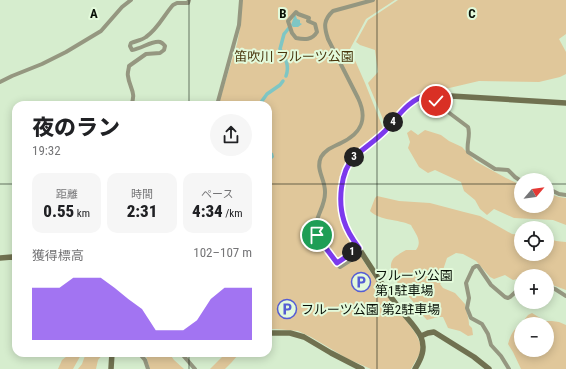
<!DOCTYPE html>
<html lang="ja">
<meta charset="utf-8">
<style>
:root{--surface:#fff;--page:#f6f6f6;--text:#202124;--muted:#757577;--accent:#7c3aed}
body{margin:0;font-family:"Roboto Condensed","Noto Sans JP",sans-serif;background:var(--page);color:var(--text);height:100vh;display:flex;flex-direction:column;font-size:15px;white-space:nowrap}
*{box-sizing:border-box;margin:0}
p{font-size:13px;color:var(--muted)}
.icon{flex:none;width:22px;height:22px;fill:none;stroke:currentColor;stroke-width:2;stroke-linecap:round;stroke-linejoin:round}
.map{position:relative;flex:1;overflow:hidden}
.details{position:absolute;left:12px;top:101px;width:260px;height:256px;display:flex;flex-direction:column;background:var(--surface);border-radius:12px;box-shadow:0 2px 10px #0003}
.details>*{flex:none}
.needle{width:26px;rotate:61deg}
.controls{position:absolute;left:514px;top:173px;display:grid;gap:8px}
.controls a{display:grid;place-items:center;width:40px;height:40px;border-radius:50%;background:var(--surface);box-shadow:0 2px 10px #0003;font-size:20px}
.pin{position:absolute;display:grid;place-items:center;width:34px;height:34px;color:#fff;margin:-17px;border:2px solid #fff;border-radius:50%;box-shadow:0 1px 4px #0007}
.km{position:absolute;width:20px;height:20px;margin:-10px;border-radius:50%;background:#222;color:#fff;font-size:11px;line-height:20px;text-align:center}
.round{display:grid;place-items:center;flex:none;width:42px;height:42px;border-radius:21px;background:var(--page)}
.overview{display:flex;align-items:center;justify-content:space-between;height:68px;padding:0 20px}
h1{font-size:22px;font-weight:800;line-height:30px}
.metrics{display:grid;grid-template-columns:repeat(3,1fr);gap:6px;height:68px;padding:4px 20px}
.metrics div{display:grid;align-content:center;border-radius:10px;background:var(--page);text-align:center}
.metrics b{font-size:17px;font-weight:800}
.metrics small{font-size:11px;font-weight:400}
.metrics p{font-size:11px}
.chart{height:112px;padding:8px 20px}
.chart p{display:flex;justify-content:space-between}
.chart svg{width:100%;height:72px;margin-top:4px;fill:var(--accent);opacity:.7}
.map>svg:first-child{display:block}
</style>
<div class="map">
<svg width="566" height="369" viewBox="0 0 566 369">
<rect width="100%" height="100%" fill="#d6edce"/>
<!-- green -->
<g fill="#e0c79a">
<polygon points="242,0 395,0 366,19 350,49 365,83 383,128 365,144 355,151 347,159 341,171 338,206 340,219 344,230 371,273 416,334 420,343 420,353 411,369 371,369 348,359 311,337 298,331 276,329 268,329 268,105 218,105 237,44 240,28"/>
<polygon points="398,0 566,0 566,34 559,39 566,52 566,74 560,77 539,82 479,81 411,97 385,124 368,83 378,72 375,50 360,45 356,42 368,20"/>
<polygon points="411,130 418,135 425,130 441,135 449,141 462,147 475,161 506,178 521,185 521,206 547,206 547,193 559,197 566,198 566,225 553,220 514,218 494,209 487,215 480,209 475,200 464,191 461,182 435,170 428,173 419,167 408,148 410,142 407,133"/>
<path d="M 377,196 L 399,201 L 430,203 L 464,212 L 480,216 L 503,229 L 512,234 L 521,235 L 521,254 L 547,254 L 547,236 C 554,242 558,241 566,242 L 566,290 L 547,283 L 547,276 L 521,276 L 521,283 L 517,279 L 513,280 L 505,275 L 494,279 L 490,277 L 476,261 L 463,254 L 456,253 L 447,258 L 443,270 L 446,277 L 440,284 L 443,288 L 455,293 L 465,304 C 466,311 469,317 469,325 L 472,328 L 473,335 L 468,336 L 460,331 L 448,328 L 443,317 L 438,317 L 427,320 C 420,313 416,304 409,297 C 401,288 380,265 398,255 C 400,253 404,251 406,250 C 409,250 413,250 416,250 C 423,241 415,233 411,225 C 398,219 380,221 370,211 L 375,198 Z"/>
<path d="M 532,313 L 545,321 L 552,321 L 559,322 L 566,325 L 566,369 L 521,369 L 513,352 L 508,344 C 511,334 513,330 521,324 L 521,350 L 547,350 L 547,324 L 521,324 L 528,315 Z"/>
<polygon points="71,353 82,353 73,369 58,369 62,360"/>
<polygon points="86,353 104,353 98,360 96,369 78,369 82,364"/>
<polygon points="148,353 169,353 174,360 184,369 150,369 146,356"/>
<polygon points="226,353 233,353 238,355 231,363 225,369 210,369"/>
</g>
<!-- water -->
<g fill="#7ec6c4">
<polygon points="295,14 296,16 297,19 300,20 300,23 302,24 298,27 293,27 291,25"/>
<polygon points="268,148 270,152 273,153 274,157 271,160 272,163 269,163 272,166 268,167"/>
</g>
<g fill="none" stroke-linecap="round" stroke-linejoin="round">
<!-- canal -->
<g stroke="#7ec6c4" stroke-width="3.5">
<path d="M 286,76 C 290,65 285,58 280,49 L 284,34 L 289,28"/>
<polyline points="259,105 267,94 280,85 283,81"/>
</g>
<!-- street -->
<g stroke="#959780" stroke-width="4">
<path d="M 296,12 L 298,14 L 309,18 L 308,21 L 315,24 L 317,32 C 312,40 305,40 296,38 L 292,33 L 288,21 Z"/>
<polyline points="0,82 12,76 42,64 66,52 101,31 122,7 131,0"/>
<path d="M 446,96 L 436,101 L 436,103 L 468,127 C 471,135 466,144 468,152 L 495,169 L 508,170 L 515,177 L 521,181"/>
<path d="M 131,105 C 137,93 129,87 128,76 C 127,73 129,69 129,66 L 146,54 L 160,53 L 164,50 L 165,46 C 163,44 163,43 160,42 C 153,40 141,49 132,50 L 130,46 L 131,43 C 136,41 142,40 146,37 C 158,29 164,15 173,5 L 177,3 L 188,3 L 189,0"/>
<polyline points="217,105 239,25 241,0"/>
<polyline points="547,188 559,194 566,195"/>
<path d="M 362,253 L 340,267 L 320,239 C 309,221 325,211 325,193 C 326,180 315,170 321,157 C 326,149 333,147 341,143 C 362,133 368,119 358,98 L 328,39 C 324,27 323,20 333,11 L 373,0"/>
<polyline points="337,263 359,248"/>
<polyline points="547,286 555,289 566,296"/>
<polyline points="139,353 145,360 148,369"/>
<polyline points="181,353 195,369"/>
<polyline points="509,369 501,356 491,345 488,334 482,324 471,318 467,308 469,298 466,283 473,268 476,266 478,266 491,285 505,297 508,298 510,297 521,287"/>
</g>
<!-- secondary -->
<g stroke="#707150" stroke-width="5.5">
<polyline points="0,258 12,257 16,259"/>
<polyline points="268,333 290,333 304,337 331,353 362,369"/>
<polyline points="421,336 428,333 434,332 474,357 489,369"/>
<polyline points="111,369 112,353"/>
<path d="M 415,369 C 421,359 426,349 421,337 C 417,328 405,316 399,308 C 380,283 364,256 347,230 C 341,214 338,186 345,170 C 352,154 370,145 382,134 C 393,123 401,109 414,101 C 420,97 427,95 434,95 L 566,103"/>
</g>
</g>
<g fill="none" stroke-linecap="round" stroke-linejoin="round">
<defs>
<path id="route" d="M 317,235 L 328,251 L 337,263 L 359,248 C 353,240 347,231 344,221 C 338,202 340,172 354,157 C 364,148 375,141 385,131 C 397,118 409,98 429,95 C 435,94 441,95 447,95 L 436,101"/>
</defs>
<!-- route casing -->
<use href="#route" stroke="#fff" stroke-width="8"/>
<!-- route -->
<use href="#route" stroke="#7c3aed" stroke-width="5"/>
</g>
<!-- grid -->
<path fill="none" stroke="#091107" stroke-width="1" stroke-opacity="0.55" d="M 189,0 L 189,105M 377,0 L 377,369M 0,184 L 16,184M 268,184 L 521,184M 547,184 L 566,184M 189,353 L 189,369"/>
<!-- icons -->
<defs>
<symbol id="parking-ring" viewBox="-11 -11 22 22"><circle r="9.5" fill="#e3fadb" stroke="#555dd4" stroke-width="1.5"/><path d="M-3.5-5.5H1a3.5 3.5 0 0 1 0 7H-1V5.5H-3.5ZM-1-3.4V-.6H.8a1.4 1.4 0 0 0 0-2.8Z" fill="#555dd4"/></symbol>
</defs>
<g fill-rule="evenodd">
<use href="#parking-ring" x="350" y="271" width="22" height="22"/>
<use href="#parking-ring" x="276" y="298" width="22" height="22"/>
</g>
<g text-anchor="middle" dominant-baseline="central" stroke-width="4" stroke-linejoin="round" paint-order="stroke">
<!-- park labels -->
<g font-size="13" fill="#49360d" stroke="#e3fadb">
<text x="294" y="56">笛吹川 フルーツ公園</text>
</g>
<!-- poi labels -->
<g font-size="13" fill="#091107" stroke="#e3fadb" text-anchor="start">
<text x="375" y="275">フルーツ公園<tspan x="375" dy="15">第1駐車場</tspan></text>
<text x="301" y="309">フルーツ公園 第2駐車場</text>
</g>
</g>
<g font-size="13" text-anchor="middle" font-weight="bold" fill="#091107" stroke="#e3fadb" stroke-width="4" stroke-linejoin="round" paint-order="stroke">
<text x="94" y="18">A</text>
<text x="283" y="18">B</text>
<text x="472" y="18">C</text>
</g>
</svg>
<div class="controls">
<a><svg class="needle" viewBox="-14 -14 28 28"><path d="M0-13l5 13h-10z" fill="#e53935"/><path d="M0 13l5-13h-10z" fill="#757577"/></svg></a>
<a><svg class="icon" aria-label="locate" viewBox="0 0 24 24"><circle cx="12" cy="12" r="6"/><path d="M12 2v4M12 18v4M2 12h4M18 12h4"/></svg></a>
<a>+</a>
<a>−</a>
</div>
<div class="pin" style="left:317px;top:235px;background:#1e9e55"><svg class="icon" aria-label="arrive" viewBox="0 0 24 24"><path d="M6 21V4h12l-3 4 3 4H6"/></svg></div>
<div class="pin" style="left:436px;top:101px;background:#d93025"><svg class="icon" aria-label="check" viewBox="0 0 24 24"><path d="M5 12l5 5 9-10"/></svg></div>
<b class="km" style="left:352px;top:252px">1</b>
<b class="km" style="left:354px;top:157px">3</b>
<b class="km" style="left:393px;top:122px">4</b>
<section class="details">
<div class="overview"><div><h1>夜のラン</h1><p>19:32</p></div><a class="round"><svg class="icon" aria-label="share" viewBox="0 0 24 24"><path d="M12 15V3M7 8l5-5 5 5M5 13v7h14v-7"/></svg></a></div>
<div class="metrics">
<div><p>距離</p><b>0.55<small> km</small></b></div>
<div><p>時間</p><b>2:31</b></div>
<div><p>ペース</p><b>4:34<small> /km</small></b></div>
</div>
<div class="chart"><p><span>獲得標高</span>102–107 m</p>
<svg viewBox="0 0 160 44" preserveAspectRatio="none"><path d="M0 44V12L10 12L20 12L30 6L40 6L50 6L60 12L70 19L80 25L90 38L100 38L110 38L120 32L130 19L140 12L150 12L160 12V44z"/></svg>
</div>
</section>
</div>
